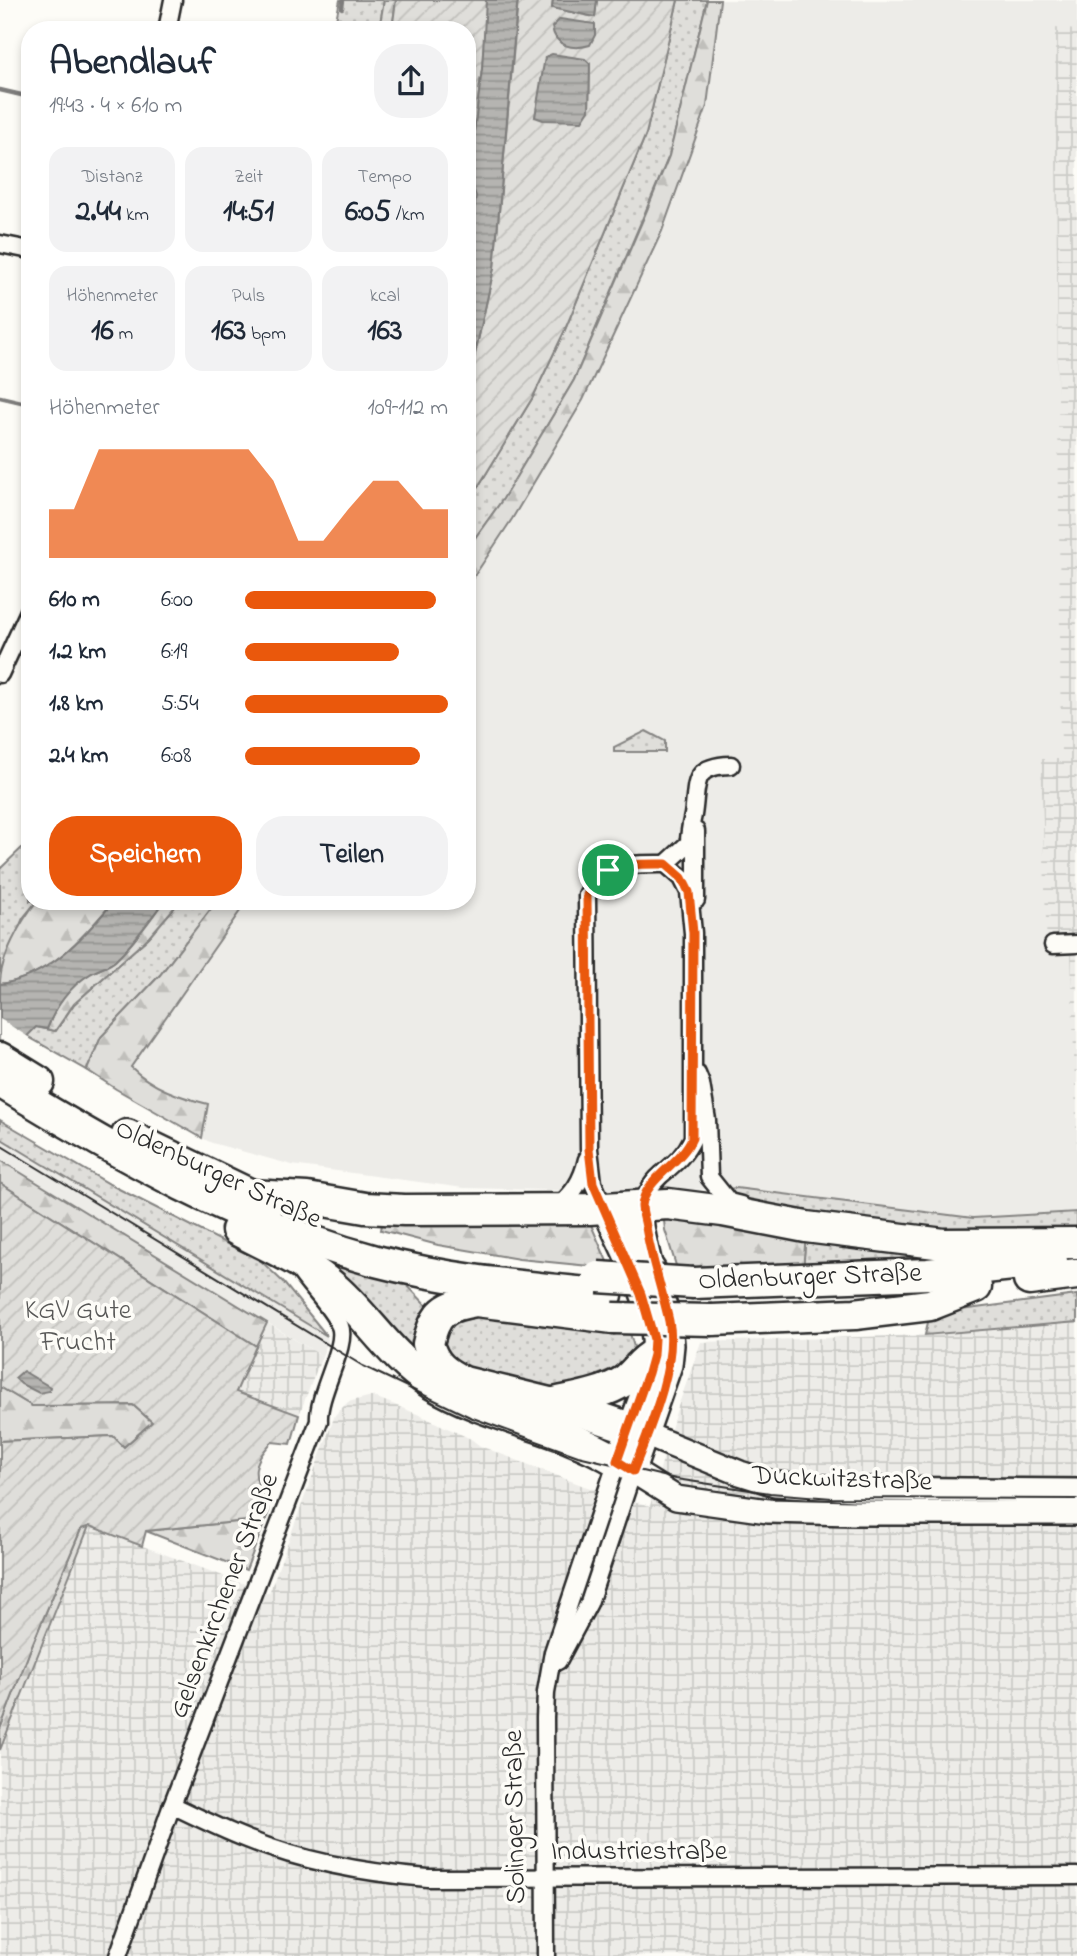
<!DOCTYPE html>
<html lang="de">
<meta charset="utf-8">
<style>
:root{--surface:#fff;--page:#f2f2f3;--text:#1f2937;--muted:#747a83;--accent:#ea580c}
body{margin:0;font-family:"Indie Flower",sans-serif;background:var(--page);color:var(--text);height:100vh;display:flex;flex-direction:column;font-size:26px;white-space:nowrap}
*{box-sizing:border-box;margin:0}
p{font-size:23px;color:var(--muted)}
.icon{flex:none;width:38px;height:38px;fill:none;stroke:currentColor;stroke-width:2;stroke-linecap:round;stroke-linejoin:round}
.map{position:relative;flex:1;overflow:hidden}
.details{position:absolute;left:21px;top:21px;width:455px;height:889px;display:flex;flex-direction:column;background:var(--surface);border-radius:28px;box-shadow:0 4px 10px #0003}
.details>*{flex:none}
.pin{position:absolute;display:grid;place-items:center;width:60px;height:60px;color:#fff;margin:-30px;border:4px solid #fff;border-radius:50%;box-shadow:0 2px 7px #0007}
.round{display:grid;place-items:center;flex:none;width:74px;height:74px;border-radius:28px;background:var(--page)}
.headline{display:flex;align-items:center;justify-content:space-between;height:119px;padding:0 28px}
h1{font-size:38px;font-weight:700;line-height:52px}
.metrics{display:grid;grid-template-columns:repeat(3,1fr);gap:10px;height:119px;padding:7px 28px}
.metrics div{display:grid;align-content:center;border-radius:18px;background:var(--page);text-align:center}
.metrics b{font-size:30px;font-weight:700}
.metrics small{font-size:19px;font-weight:400}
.metrics p{font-size:19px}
.chart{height:196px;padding:14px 28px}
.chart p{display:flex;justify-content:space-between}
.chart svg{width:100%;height:126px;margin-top:7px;fill:var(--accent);opacity:.7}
.cta{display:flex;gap:14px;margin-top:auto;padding:14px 28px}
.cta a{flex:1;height:80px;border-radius:28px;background:var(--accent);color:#fff;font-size:28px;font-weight:700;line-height:80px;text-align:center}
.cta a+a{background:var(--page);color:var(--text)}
ul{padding:0 28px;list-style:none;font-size:23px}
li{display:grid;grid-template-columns:112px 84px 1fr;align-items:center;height:52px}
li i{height:18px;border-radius:9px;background:var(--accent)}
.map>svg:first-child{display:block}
</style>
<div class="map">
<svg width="1077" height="1956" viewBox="0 0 1077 1956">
<defs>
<pattern id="industrial-grid" width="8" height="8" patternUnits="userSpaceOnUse" patternTransform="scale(1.75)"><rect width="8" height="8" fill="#edece8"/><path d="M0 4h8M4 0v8" fill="none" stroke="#cbcbc7"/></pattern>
<pattern id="grass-dots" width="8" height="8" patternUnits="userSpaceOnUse" patternTransform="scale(1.75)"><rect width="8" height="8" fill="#dfdeda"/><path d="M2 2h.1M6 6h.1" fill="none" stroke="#c0bfbb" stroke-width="1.8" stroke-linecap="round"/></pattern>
<pattern id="forest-firs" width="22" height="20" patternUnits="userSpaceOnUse" patternTransform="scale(1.75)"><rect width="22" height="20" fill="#dfdeda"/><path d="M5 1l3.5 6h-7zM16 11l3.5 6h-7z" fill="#c0bfbb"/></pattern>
<pattern id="garden-furrows" width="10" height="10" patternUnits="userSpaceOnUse" patternTransform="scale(1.75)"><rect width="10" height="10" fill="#dfdeda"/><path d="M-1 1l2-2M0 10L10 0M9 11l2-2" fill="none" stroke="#c0bfbb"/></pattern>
<pattern id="water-rules" width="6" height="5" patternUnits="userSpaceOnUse" patternTransform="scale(1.75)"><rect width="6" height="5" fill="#b5b4b1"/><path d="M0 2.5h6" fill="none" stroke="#939390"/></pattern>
</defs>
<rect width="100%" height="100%" fill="#fdfcf7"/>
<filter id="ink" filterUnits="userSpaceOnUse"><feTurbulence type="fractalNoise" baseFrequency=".0143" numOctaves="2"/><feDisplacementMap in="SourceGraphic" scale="14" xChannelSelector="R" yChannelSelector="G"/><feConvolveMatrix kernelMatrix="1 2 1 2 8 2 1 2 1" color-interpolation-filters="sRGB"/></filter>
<g filter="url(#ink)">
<!-- built -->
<g fill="#edece8">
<polygon points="720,0 1077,0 1077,1212 973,1218 736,1188 627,1192 464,1188 292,1165 212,1143 202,1138 208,1104 183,1097 146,1081 131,1067 247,901 467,901 467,587 512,519 583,400 662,231 707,106"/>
<polygon points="0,1138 327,1336 328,1341 322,1356 0,1160"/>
</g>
<!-- industrial -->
<g fill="url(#industrial-grid)">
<polygon points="1055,28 1077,30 1077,1155 1071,954 1047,953 1041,759 1061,759"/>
<polygon points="1077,1322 1077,1956 0,1956 0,1750 89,1526 269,1593 335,1415 348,1402 372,1396 417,1414 471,1439 480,1446 584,1486 650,1506 675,1415 701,1342 925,1335"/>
<polygon points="267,1323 322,1356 299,1415 236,1392"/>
</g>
<!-- grass -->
<g fill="url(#grass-dots)" stroke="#858482" stroke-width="2">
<polygon points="340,0 384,0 379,30 334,30"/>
<polygon points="678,0 707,0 669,156 574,380 503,499 467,549 467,505 533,397 564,332 646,134"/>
<polygon points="646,731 665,741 665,752 614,752 614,747"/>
<polygon points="30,840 30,901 37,901 23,918 0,973 0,869"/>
<polygon points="180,901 217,901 160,975 101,1037 87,1070 27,1036 36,1027 56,1031 74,1004 149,937"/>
<polygon points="0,1120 113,1186 261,1261 283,1282 327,1336 0,1138"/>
<polygon points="736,1188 973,1218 1077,1212 1077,1231 973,1234 759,1205 742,1200 728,1189"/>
<polygon points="806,1234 957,1260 803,1269"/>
<polygon points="307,1249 401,1279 431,1310 445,1383"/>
<polygon points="1077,1295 1077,1322 925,1335 930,1314"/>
<polygon points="462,1313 629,1330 634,1347 627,1359 619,1366 597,1375 594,1381 559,1393 460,1367 446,1350 444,1340 445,1330"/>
</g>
<!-- forest -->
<g fill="url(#forest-firs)" stroke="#858482" stroke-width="2">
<polygon points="384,0 396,0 392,30 379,30"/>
<polygon points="707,0 720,0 707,106 662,231 583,400 512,519 467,587 467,549 503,499 574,380 647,210 669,156"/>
<path d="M 37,901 L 114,901 C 84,937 48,978 0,984 C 0,958 21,921 37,901 Z"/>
<path d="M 164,901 L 180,901 L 149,937 L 74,1004 L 55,1031 L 47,1029 C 55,1007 70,986 90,974 C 98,969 108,967 115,961 C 134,944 148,922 164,901 Z"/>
<path d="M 217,901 L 247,901 L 131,1067 C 152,1088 180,1097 208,1104 L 202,1138 L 116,1089 L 87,1070 L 101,1037 L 160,975 Z"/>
<polygon points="0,1160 267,1323 256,1346 0,1183"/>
<polygon points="663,1211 806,1234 803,1269 678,1272 665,1230"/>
<polygon points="588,1218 610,1268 519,1259 438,1245 381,1230 383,1219"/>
<polygon points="0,1387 32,1406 133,1405 152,1422 124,1447 112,1436 0,1441"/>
<polygon points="266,1519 246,1570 146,1531"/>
<polygon points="89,1526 0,1750 0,1729 32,1645 81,1529"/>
</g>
<!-- garden -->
<g fill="url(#garden-furrows)" stroke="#858482" stroke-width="2" fill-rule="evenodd">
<polygon points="396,0 487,0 482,69 471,156 471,182 476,196 467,259 467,30 392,30"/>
<path d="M 518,0 L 553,0 L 552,8 L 595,17 L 597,0 L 678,0 L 646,134 L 564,332 L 533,397 L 467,505 L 467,390 L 494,268 ZM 590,64 L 589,110 L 535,117 L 540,91 Z"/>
<path d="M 0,1183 L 256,1346 L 236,1392 L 299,1415 L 291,1444 L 272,1442 C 245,1470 257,1480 269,1511 L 266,1519 L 146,1531 L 142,1546 L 90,1526 L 81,1529 L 32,1645 L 0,1729 L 0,1441 L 113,1436 L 124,1447 L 152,1422 L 133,1405 L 32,1406 L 0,1387 Z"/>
</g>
<!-- water -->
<g fill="url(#water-rules)" stroke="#7e7d7b" stroke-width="2">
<polygon points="486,0 518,0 517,6 494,268 467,390 467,259 476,196 471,182 471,156 482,69"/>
<polygon points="553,0 597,0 595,17 552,8"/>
<path d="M 560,19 L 595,24 L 595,35 L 590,45 C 573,50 555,47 552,27 Z"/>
<polygon points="552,54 585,59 590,64 589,110 582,121 543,120 535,117 545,57"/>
<path d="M 114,901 L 164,901 C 148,922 134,943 115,961 C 108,967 98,969 90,974 C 70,986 55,1007 47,1029 L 36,1027 L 0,1064 L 0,984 C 48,978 84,937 114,901 Z"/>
<polygon points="23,1371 50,1387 49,1391 39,1393 21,1384 15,1378"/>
</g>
<!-- pier -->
<polygon fill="#fdfcf7" points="0,1019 30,1038 0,1067"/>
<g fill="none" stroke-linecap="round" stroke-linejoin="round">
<!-- stream -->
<g stroke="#7e7d7b" stroke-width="4.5">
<polyline points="342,8 343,0"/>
<polyline points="0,90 30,97"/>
<polyline points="0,397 30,404"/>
</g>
<defs>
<g id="street">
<polyline points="167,30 173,0"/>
<polyline points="0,244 30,250"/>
<polyline points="0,674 30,609"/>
<path d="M 666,864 L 689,843 C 689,832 691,824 693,815 C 698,784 690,766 731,765"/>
<polyline points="696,900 696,831"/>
<polyline points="1053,945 1077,944"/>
<polyline points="697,1074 701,1084 707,1120 709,1177 729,1202 741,1205"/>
<path d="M 604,1208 L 593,1183 L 589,1149 L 587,895 C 606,862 631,864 666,864 L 682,878 L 689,892 L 693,933 L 693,1138 C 685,1155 674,1164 661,1175 C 633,1199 647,1232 653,1262"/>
<path d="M 555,1209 C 573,1194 582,1182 587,1159"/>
<polyline points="558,1661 589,1603 633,1471"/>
<path d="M 172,1805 C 197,1817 221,1829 247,1839 C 304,1862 366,1873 428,1878 L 1077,1876"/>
<path d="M 118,1956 L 172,1805 L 319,1421 C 317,1394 348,1346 340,1326 C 331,1307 313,1290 301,1273"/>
<polyline points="546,1956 545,1718 546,1692 553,1652 617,1461"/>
</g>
<g id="secondary">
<path d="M 604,1208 C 620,1246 650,1298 654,1338 C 657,1365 627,1434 617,1461 L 676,1498 L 768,1511 L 853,1513 L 1077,1513"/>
<polyline points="628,1224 638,1247 654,1270 670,1323 672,1345 670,1365 633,1471"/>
<polyline points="630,1428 740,1473 775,1484 854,1489 1077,1491"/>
</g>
<g id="highway">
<polyline points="0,1058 39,1082"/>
<path d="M 0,1082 C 119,1155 240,1224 376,1261 C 452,1281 529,1287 607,1295"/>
<polyline points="127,1135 268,1203"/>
<polyline points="249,1195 307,1198 365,1208 404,1210 589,1209 668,1204 723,1211 806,1227 944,1244 1077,1243"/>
<path d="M 237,1230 C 271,1248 308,1263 337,1290 C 370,1320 392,1358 431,1383 C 489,1418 559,1426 617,1461"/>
<polyline points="1029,1280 1077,1274"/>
<polyline points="694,1283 928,1274 1052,1261"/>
<path d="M 613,1318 L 476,1301 C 445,1306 435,1312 428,1344 C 434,1365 445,1373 464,1382 L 574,1409 L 630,1428"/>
<polyline points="712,1320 855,1314 930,1305 976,1287"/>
<path d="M 554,1403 C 576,1398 604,1394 624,1381 C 635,1373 641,1361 653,1355"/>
</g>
</defs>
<!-- street casing -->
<use href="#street" stroke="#2b2b2b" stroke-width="21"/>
<!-- secondary casing -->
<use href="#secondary" stroke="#2b2b2b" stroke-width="28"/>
<!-- highway casing -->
<use href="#highway" stroke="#2b2b2b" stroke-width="35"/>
<!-- street -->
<use href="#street" stroke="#fdfcf7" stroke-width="16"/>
<!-- secondary -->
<use href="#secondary" stroke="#fdfcf7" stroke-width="23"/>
<!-- highway -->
<use href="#highway" stroke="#fdfcf7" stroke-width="30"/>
<!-- tram -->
<polyline stroke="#2b2b2b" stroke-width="2" points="0,1145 363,1366 470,1417 578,1456 676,1479 770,1493 832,1498 1077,1499"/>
<defs>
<g id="highway-bridge">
<polyline points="598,1277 694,1283"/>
<polyline points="613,1318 712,1320"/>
</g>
</defs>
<!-- highway-bridge casing -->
<use href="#highway-bridge" stroke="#2b2b2b" stroke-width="35" stroke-linecap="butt"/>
<!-- highway-bridge -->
<use href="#highway-bridge" stroke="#fdfcf7" stroke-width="30"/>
</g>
</g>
<g fill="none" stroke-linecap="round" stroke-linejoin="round" filter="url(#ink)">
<defs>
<path id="route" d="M 666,864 L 682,878 L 689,892 L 693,933 L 692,1138 C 681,1164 644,1179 642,1206 C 642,1212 645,1220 646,1227 C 651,1259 662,1289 669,1321 C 678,1364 649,1430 633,1471 L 617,1461 L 648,1373 L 653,1355 L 654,1339 L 641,1294 L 593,1183 L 589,1149 L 587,895 C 606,862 631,864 666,864 Z"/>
</defs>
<!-- route casing -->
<use href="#route" stroke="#fff" stroke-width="14"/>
<!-- route -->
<use href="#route" stroke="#ea580c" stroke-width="9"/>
</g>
<g text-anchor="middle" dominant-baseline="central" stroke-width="7" stroke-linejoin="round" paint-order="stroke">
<!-- street labels -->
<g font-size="28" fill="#2b2b2b" stroke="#fdfcf7">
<text transform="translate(218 1175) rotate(25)">Oldenburger Straße</text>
<text transform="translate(810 1278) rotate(-2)">Oldenburger Straße</text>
<text transform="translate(842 1480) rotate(2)">Duckwitzstraße</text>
<text transform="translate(225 1596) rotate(-69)">Gelsenkirchener Straße</text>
<text transform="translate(516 1817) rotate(-91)">Solinger Straße</text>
<text x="639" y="1852">Industriestraße</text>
</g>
<!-- park labels -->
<g font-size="28" fill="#585857" stroke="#fdfcf7">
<text x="78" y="1311">KGV Gute<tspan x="78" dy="32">Frucht</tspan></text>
</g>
</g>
</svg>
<div class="pin" style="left:608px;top:870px;background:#1e9e55"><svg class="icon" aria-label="arrive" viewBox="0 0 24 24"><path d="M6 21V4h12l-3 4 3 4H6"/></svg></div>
<section class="details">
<div class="headline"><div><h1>Abendlauf</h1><p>19:43 · 4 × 610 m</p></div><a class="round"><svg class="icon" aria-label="share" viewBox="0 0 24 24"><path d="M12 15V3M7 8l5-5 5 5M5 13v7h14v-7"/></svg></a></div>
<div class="metrics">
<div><p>Distanz</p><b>2.44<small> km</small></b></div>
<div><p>Zeit</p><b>14:51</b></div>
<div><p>Tempo</p><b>6:05<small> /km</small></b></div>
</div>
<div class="metrics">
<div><p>Höhenmeter</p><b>16<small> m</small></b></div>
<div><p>Puls</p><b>163<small> bpm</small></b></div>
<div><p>kcal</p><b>163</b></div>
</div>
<div class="chart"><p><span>Höhenmeter</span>109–112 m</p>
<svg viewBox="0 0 160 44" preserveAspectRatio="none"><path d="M0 44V27L10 27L20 6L30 6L40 6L50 6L60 6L70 6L80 6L90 17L100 38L110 38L120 27L130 17L140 17L150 27L160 27V44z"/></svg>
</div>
<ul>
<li><b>610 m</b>6:00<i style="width:94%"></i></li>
<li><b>1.2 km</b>6:19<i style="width:76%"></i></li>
<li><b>1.8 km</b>5:54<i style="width:100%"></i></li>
<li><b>2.4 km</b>6:08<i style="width:86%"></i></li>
</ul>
<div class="cta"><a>Speichern</a><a>Teilen</a></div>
</section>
</div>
